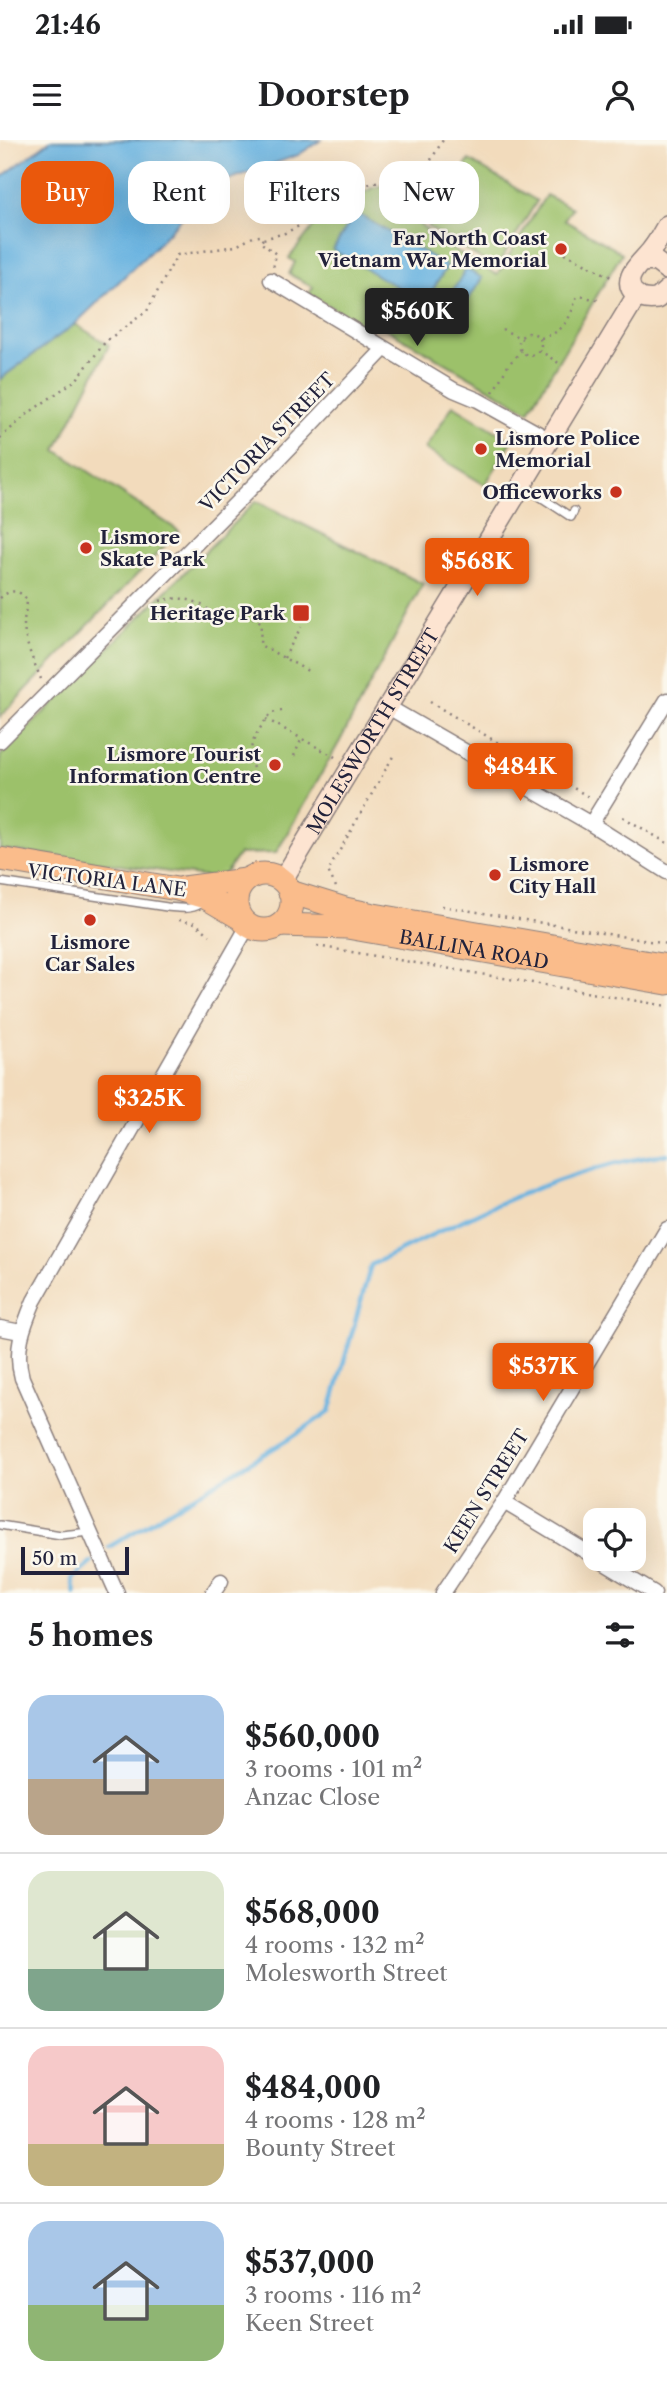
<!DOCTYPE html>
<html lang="en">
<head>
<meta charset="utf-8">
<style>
	:root { --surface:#fff; --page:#f6f6f6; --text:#202124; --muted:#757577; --line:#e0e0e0; --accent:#ea580c }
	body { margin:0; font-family:"Libre Caslon Text",serif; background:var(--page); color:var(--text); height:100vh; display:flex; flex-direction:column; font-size:26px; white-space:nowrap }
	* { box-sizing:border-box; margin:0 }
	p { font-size:23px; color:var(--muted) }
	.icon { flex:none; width:38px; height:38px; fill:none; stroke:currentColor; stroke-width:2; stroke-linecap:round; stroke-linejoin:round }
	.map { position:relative; height:1453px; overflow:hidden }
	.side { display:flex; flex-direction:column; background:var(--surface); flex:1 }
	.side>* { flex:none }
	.hud { position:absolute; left:21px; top:21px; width:626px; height:63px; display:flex; gap:14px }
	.fabs { position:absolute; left:583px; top:1368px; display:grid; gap:14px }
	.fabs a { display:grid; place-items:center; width:63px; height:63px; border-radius:14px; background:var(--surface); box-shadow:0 7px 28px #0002; font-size:35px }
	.scale { position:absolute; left:21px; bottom:18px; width:108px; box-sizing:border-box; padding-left:7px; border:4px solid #22223b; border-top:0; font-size:19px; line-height:24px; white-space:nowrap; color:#22223b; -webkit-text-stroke:5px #fbf7ec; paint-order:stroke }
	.price { position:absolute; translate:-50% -60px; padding:0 16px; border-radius:7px; background:var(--accent); color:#fff; font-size:23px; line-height:46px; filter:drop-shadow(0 2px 4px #0008) }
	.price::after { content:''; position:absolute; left:50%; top:42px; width:21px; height:16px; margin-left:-10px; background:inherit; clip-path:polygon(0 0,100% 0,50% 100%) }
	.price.current { background:#222; color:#fff }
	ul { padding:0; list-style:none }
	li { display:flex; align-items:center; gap:21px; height:175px; padding:0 28px }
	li+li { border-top:2px solid var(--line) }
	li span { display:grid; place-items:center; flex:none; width:196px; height:140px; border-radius:21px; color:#555 }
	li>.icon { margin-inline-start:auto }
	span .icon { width:84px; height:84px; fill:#fffc; stroke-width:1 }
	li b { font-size:30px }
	h2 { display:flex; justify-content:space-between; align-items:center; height:84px; padding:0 28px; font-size:30px }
	.pill { padding:0 24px; border-radius:21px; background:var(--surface); box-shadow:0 7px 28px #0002; font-size:24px; line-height:63px }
	.pill.current { background:var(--accent); color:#fff }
	.status { display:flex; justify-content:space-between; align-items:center; height:49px; padding:0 35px; background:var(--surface); direction:ltr }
	.status svg { height:19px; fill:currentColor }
	header { display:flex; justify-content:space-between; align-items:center; height:91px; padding:0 28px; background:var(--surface); font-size:32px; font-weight:700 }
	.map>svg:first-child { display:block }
</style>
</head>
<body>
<div class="status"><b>21:46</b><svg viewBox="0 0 49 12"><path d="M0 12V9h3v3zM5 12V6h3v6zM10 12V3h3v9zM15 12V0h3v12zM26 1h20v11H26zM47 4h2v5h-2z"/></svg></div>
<header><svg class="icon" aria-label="menu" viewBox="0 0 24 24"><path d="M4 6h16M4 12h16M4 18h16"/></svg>Doorstep<svg class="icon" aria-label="person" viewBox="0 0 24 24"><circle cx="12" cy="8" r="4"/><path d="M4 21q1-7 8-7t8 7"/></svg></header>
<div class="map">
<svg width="667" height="1453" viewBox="0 0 667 1453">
	<rect width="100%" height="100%" fill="#fbf7ec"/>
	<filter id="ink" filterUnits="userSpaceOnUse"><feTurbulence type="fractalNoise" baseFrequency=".0143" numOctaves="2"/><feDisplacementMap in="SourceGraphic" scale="14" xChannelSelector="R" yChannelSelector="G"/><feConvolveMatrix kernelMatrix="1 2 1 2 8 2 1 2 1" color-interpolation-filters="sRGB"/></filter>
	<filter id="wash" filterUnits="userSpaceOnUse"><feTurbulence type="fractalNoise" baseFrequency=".00686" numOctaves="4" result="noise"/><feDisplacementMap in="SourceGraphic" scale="28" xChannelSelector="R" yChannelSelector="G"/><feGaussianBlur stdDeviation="1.57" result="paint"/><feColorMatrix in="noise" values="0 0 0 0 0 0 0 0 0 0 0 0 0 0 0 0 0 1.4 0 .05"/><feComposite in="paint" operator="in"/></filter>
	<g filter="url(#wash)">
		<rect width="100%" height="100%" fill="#f2dbbc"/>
		<g fill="#9cc16b" stroke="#5f7253" stroke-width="2">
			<polygon points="469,20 537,61 496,128 428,87"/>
			<polygon points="400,42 413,49 415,45 435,59 420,85 428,91 427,94 497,135 546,55 572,68 564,80 622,113 529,271 369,179 364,186 309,154 313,147 289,134 295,122 289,118 317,82 350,60 372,48"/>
			<polygon points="75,184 109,205 56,310 179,391 0,577 0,239"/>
			<polygon points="453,265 512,301 485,345 425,309"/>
			<polygon points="256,361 423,444 340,601 276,713 239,714 221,739 0,709 0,616"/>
		</g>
		<g fill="#67b2e0" stroke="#446a8e" stroke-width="2">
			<polygon points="51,0 321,0 298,15 211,46 155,107 75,184 0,239 0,38"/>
			<polygon points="355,72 447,126 425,163 333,110"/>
			<polygon points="466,129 482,138 452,185 437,177"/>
		</g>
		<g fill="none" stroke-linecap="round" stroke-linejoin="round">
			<g stroke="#67b2e0" stroke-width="4.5">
				<path d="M109 1407 289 1299 330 1271 371 1125C465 1078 561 1028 667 1014"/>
				<polyline points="75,1453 72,1439 92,1422"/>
			</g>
		</g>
	</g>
	<g filter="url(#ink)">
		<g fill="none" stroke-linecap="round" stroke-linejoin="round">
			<defs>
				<g id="lane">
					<polyline points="524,346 571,377 574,371"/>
					<path d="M0 742 167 767C180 768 194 771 204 761"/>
					<polyline points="0,1385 61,1395 90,1392"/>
				</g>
				<g id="street">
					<polyline points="271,140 454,250 478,260 550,300"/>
					<polyline points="388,567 591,684 667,732"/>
					<polyline points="0,601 256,343 384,209"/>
					<polyline points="591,684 667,560"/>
					<polyline points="0,1188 21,1192"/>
					<polyline points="504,1362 595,1417"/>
					<polyline points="598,1419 654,1453"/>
					<path d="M117 1453 22 1238C14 1210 23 1187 34 1161L248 786"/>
					<polyline points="213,1453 221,1441"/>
					<polyline points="443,1453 504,1362 667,1089"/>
				</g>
				<g id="secondary">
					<path d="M667 85C662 93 658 102 652 109 643 122 618 138 636 155 642 160 649 160 657 159L667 150"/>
					<polyline points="641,122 655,121 667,130"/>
					<path id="s1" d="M282 741 637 155"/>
				</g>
				<g id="primary">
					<polyline points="0,719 177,749 205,757 239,777"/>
					<circle cx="264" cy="762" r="28"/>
					<polyline points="184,748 246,740"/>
					<polyline points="290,752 345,769 374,775 667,826"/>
					<path id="s2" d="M280 785 347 787 667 843"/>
				</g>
			</defs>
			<use href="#lane" stroke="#8a7e7c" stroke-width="10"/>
			<use href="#street" stroke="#8a7e7c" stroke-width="17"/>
			<use href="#secondary" stroke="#8a7e7c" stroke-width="22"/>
			<use href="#primary" stroke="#8a7e7c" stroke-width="25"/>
			<g stroke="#8a7e7c" stroke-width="2.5" stroke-dasharray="2 5" stroke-linecap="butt">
				<polyline points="263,99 260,102 276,114 273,128"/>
				<polyline points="565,113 611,137"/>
				<polyline points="502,189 522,199"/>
				<circle cx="530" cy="204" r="11"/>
				<path d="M541 198C563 193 571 178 576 158L580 156 598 160"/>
				<polyline points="539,210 560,224"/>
				<polyline points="493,252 509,224 521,211"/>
				<polyline points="0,298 30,272 77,239 106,201 147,171 177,115 236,106 253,97 260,96 263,99 285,93 313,79 368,44 425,30 443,0"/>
				<path d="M0 458C10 449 19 449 27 460 27 467 24 475 24 483 24 502 34 522 41 539"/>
				<path d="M160 461C181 455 200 460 214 475 231 473 248 471 261 483L260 505 308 531"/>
				<polyline points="284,518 301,487"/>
				<polyline points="430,562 592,659"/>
				<polyline points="266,579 335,617"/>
				<polyline points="294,616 302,598"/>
				<path d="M253 628C245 606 258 591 271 573L286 570"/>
				<polyline points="623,677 667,703"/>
				<polyline points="336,747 328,731 395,613"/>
				<polyline points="442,766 667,804"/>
				<polyline points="179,780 195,783 210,795"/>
				<polyline points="317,806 667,866"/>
			</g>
			<use href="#lane" stroke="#fff" stroke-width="7"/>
			<use href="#street" stroke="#fff" stroke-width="14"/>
			<use href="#secondary" stroke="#fde4d1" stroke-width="19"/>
			<use href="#primary" stroke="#fabc8b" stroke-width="23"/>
		</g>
	</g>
	<g fill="#c8321e" stroke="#fbf7ec" stroke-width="2.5">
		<circle cx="561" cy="109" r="7"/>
		<circle cx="481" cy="309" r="7"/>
		<circle cx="616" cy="352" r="7"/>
		<circle cx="86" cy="408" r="7"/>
		<rect x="292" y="464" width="18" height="18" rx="3.5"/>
		<circle cx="275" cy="625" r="7"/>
		<circle cx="495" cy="735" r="7"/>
		<circle cx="90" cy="780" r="7"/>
	</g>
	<g text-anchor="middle" stroke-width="5" stroke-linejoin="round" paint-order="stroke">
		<g font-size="19" font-weight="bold" fill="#22223b" stroke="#fbf7ec" text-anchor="end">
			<text x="547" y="105">Far North Coast<tspan x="547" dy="22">Vietnam War Memorial</tspan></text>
			<text x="495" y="305" text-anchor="start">Lismore Police<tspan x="495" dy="22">Memorial</tspan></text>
			<text x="602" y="359">Officeworks</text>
			<text x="100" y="404" text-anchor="start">Lismore<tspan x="100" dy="22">Skate Park</tspan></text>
			<text x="285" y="480">Heritage Park</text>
			<text x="261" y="621">Lismore Tourist<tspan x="261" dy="22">Information Centre</tspan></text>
			<text x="509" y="731" text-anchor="start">Lismore<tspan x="509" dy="22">City Hall</tspan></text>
			<text x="90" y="809" text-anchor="middle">Lismore<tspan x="90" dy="22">Car Sales</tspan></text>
		</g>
		<g font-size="19" fill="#22223b" stroke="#fbf7ec">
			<text transform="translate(267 302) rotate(-46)" y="7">VICTORIA STREET</text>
			<text dy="7" stroke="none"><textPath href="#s1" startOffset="175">MOLESWORTH STREET</textPath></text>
			<text transform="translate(107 740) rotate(7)" y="7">VICTORIA LANE</text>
			<text dy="7" stroke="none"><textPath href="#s2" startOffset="196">BALLINA ROAD</textPath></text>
			<text transform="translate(486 1351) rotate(-58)" y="7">KEEN STREET</text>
		</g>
	</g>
</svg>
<div class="fabs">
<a><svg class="icon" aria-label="locate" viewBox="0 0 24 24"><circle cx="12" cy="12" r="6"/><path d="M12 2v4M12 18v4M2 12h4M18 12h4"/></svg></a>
</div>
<div class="scale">50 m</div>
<b class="price current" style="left:417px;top:208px">$560K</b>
<b class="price" style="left:477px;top:458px">$568K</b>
<b class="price" style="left:520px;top:663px">$484K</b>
<b class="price" style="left:149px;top:995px">$325K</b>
<b class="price" style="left:543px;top:1263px">$537K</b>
<div class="hud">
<a class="pill current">Buy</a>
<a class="pill">Rent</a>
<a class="pill">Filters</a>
<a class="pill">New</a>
</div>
</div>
<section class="side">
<h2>5 homes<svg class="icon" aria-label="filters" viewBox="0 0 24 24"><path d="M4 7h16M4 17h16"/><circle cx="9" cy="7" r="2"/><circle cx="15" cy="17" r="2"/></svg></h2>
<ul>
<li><span style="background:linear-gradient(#a9c7e8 60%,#b9a48a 0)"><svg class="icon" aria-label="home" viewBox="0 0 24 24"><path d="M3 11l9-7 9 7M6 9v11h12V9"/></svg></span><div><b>$560,000</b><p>3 rooms · 101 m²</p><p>Anzac Close</p></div></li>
<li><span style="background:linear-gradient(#dfe7d0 70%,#7fa58c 0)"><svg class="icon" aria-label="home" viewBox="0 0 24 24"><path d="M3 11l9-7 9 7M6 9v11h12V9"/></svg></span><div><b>$568,000</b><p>4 rooms · 132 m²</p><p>Molesworth Street</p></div></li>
<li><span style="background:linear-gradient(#f6c9c9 70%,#c2b280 0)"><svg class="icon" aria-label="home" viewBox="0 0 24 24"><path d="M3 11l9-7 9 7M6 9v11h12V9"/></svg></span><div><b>$484,000</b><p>4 rooms · 128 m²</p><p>Bounty Street</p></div></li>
<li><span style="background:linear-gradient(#a9c7e8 60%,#8fb573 0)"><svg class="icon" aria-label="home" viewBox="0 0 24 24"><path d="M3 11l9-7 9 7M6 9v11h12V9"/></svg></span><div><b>$537,000</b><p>3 rooms · 116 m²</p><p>Keen Street</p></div></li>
</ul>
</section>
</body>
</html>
